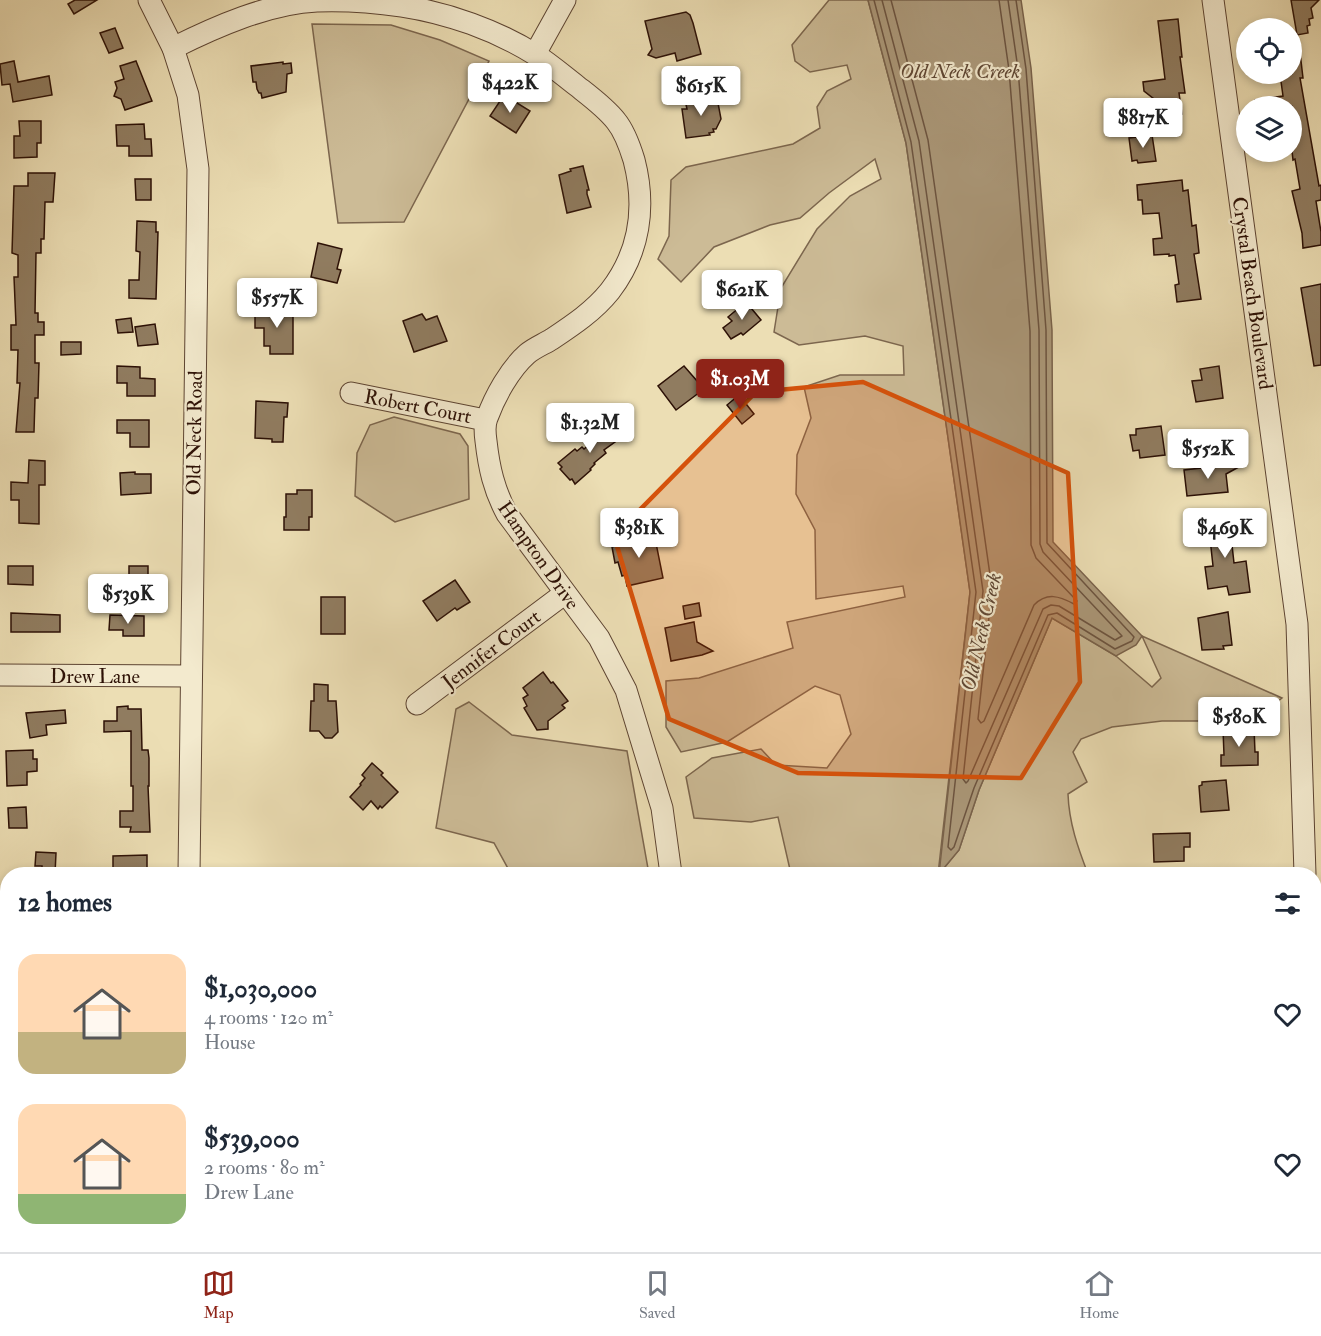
<!DOCTYPE html>
<html lang="en">
<head>
<meta charset="utf-8">
<style>
	:root { --surface:#fff; --page:#f6f6f7; --text:#1f2937; --muted:#747a83; --line:#e0e1e3; --accent:#8f2418 }
	body { margin:0; font-family:"IM FELL Double Pica",serif; background:var(--page); color:var(--text); height:100vh; display:flex; flex-direction:column; font-size:22px; white-space:nowrap }
	* { box-sizing:border-box; margin:0 }
	p { font-size:20px; color:var(--muted) }
	.icon { flex:none; width:33px; height:33px; fill:none; stroke:currentColor; stroke-width:2; stroke-linecap:round; stroke-linejoin:round }
	.map { position:relative; flex:1; overflow:hidden }
	.panel { position:absolute; left:0px; top:867px; width:1322px; height:386px; display:flex; flex-direction:column; background:var(--surface); border-radius:24px 24px 0 0; box-shadow:0 3px 9px #0003 }
	.panel>* { flex:none }
	.tools { position:absolute; left:1236px; top:18px; display:grid; gap:12px }
	.tools a { display:grid; place-items:center; width:66px; height:66px; border-radius:50%; background:var(--surface); box-shadow:0 3px 9px #0003; font-size:30px }
	.price { position:absolute; translate:-50% -51px; padding:0 14px; border-radius:6px; background:#fff; color:#222; font-size:20px; line-height:39px; filter:drop-shadow(0 2px 3px #0008) }
	.price::after { content:''; position:absolute; left:50%; top:36px; width:18px; height:14px; margin-left:-9px; background:inherit; clip-path:polygon(0 0,100% 0,50% 100%) }
	.price.selected { background:var(--accent); color:#fff }
	ul { padding:0; list-style:none }
	li { display:flex; align-items:center; gap:18px; height:150px; padding:0 18px }
	li span { display:grid; place-items:center; flex:none; width:168px; height:120px; border-radius:18px; color:#555 }
	li>.icon { margin-inline-start:auto }
	span .icon { width:72px; height:72px; fill:#fffc; stroke-width:1 }
	li b { font-size:26px }
	h2 { display:flex; justify-content:space-between; align-items:center; height:72px; padding:0 18px; font-size:26px }
	.menu { display:flex; justify-content:space-around; align-items:center; height:84px; border-top:2px solid var(--line); background:var(--surface); font-size:16px; color:var(--muted) }
	.menu a { display:grid; justify-items:center; gap:3px }
	.menu .selected { color:var(--accent) }
	.map>svg:first-child { display:block }
</style>
</head>
<body>
<div class="map">
<svg width="1321" height="1252" viewBox="0 0 1321 1252">
	<rect width="100%" height="100%" fill="#ecdeb4"/>
	<filter id="stains"><feTurbulence type="fractalNoise" baseFrequency=".00333" numOctaves="4"/><feColorMatrix values="0 0 0 0 .2 0 0 0 0 .09 0 0 0 0 .02 0 0 0 .5 -.17"/></filter>
	<radialGradient id="worn" r=".72"><stop offset=".6" stop-color="#630" stop-opacity="0"/><stop offset="1" stop-color="#630" stop-opacity=".3"/></radialGradient>
	<g fill="#ccbb96" stroke="#7c664e" stroke-width="1.5">
		<polygon points="829,0 868,0 906,143 970,592 938,874 791,874 778,817 751,822 694,818 686,777 712,758 761,749 776,765 827,768 851,734 840,695 815,686 727,742 681,752 666,727 666,681 699,678 793,648 787,622 905,597 903,586 816,599 815,530 796,494 797,455 811,418 804,387 840,375 904,375 903,346 865,336 799,345 774,332 781,288 817,229 850,196 881,179 875,159 829,193 800,218 770,225 714,247 681,282 658,259 669,236 671,180 686,167 793,144 820,128 817,107 827,91 851,79 847,65 810,72 795,61 792,45"/>
		<polygon points="312,24 391,25 440,40 489,61 404,222 338,223"/>
		<polygon points="394,417 460,434 468,446 469,499 395,522 355,496 357,453 370,425"/>
		<path d="M1052 618 1116 656 1152 687 1161 678 1142 636 1282 698 1261 715 1218 721H1162L1112 727 1081 739 1073 752 1087 782 1068 794C1069 823 1078 848 1088 874H939L959 850 979 790Z"/>
		<polygon points="469,702 512,735 627,751 649,874 511,874 494,843 436,828 456,709"/>
		<polygon points="205,1245 303,1245 310,1252 204,1252"/>
		<polygon points="717,1245 935,1245 936,1252 710,1252"/>
	</g>
	<polygon fill="#ab9879" stroke="#79624b" stroke-width="1.5" points="868,0 1021,0 1031,68 1052,330 1053,542 1142,636 1136,645 1116,656 1052,618 979,790 959,850 939,874 970,592 906,143"/>
	<g fill="none" stroke-linecap="round" stroke-linejoin="round">
		<g stroke="#6c5440" stroke-width="1.5">
			<polyline points="874,0 911,142 976,592 948,847 951,850 954,847 974,788 1048,615 1057,613 1115,649 1132,641 1134,637 1047,543 1046,330 1026,69 1016,0"/>
			<polyline points="882,0 919,141 983,591 963,779 966,783 968,781 1043,609 1051,605 1059,606 1115,640 1122,636 1043,552 1040,544 1039,330 1018,69 1008,0"/>
			<path d="M891 0 928 140 992 589 978 719 981 723 984 721 1034 605C1047 592 1059 596 1074 604L1077 601 1036 558 1031 545 1030 331 1009 70 999 0"/>
		</g>
		<polyline stroke="#79624b" stroke-width="4.5" points="838,1252 843,1245"/>
	</g>
	<g fill="#907c60" stroke="#2d1106" stroke-width="1.5">
		<polygon points="75,0 97,0 74,14 68,4"/>
		<polygon points="1291,0 1319,0 1311,8 1313,18 1309,19 1310,25 1307,26 1308,33 1297,35"/>
		<polygon points="686,12 690,15 693,23 701,54 677,61 675,53 656,58 648,55 652,49 645,21"/>
		<polygon points="1178,19 1182,57 1180,57 1185,93 1179,93 1182,114 1150,118 1148,108 1163,106 1144,91 1143,82 1165,79 1158,21"/>
		<polygon points="115,28 123,48 109,53 100,33"/>
		<polygon points="1299,44 1303,78 1300,78 1319,186 1321,185 1321,200 1316,201 1321,232 1321,245 1303,248 1302,233 1292,191 1300,189 1295,159 1293,160 1292,151 1292,106 1256,106 1255,100 1283,96 1280,74 1292,74 1292,45"/>
		<polygon points="14,61 18,82 49,76 52,95 13,102 10,84 2,85 0,64"/>
		<polygon points="136,61 152,101 125,110 121,99 114,96 117,88 115,82 124,79 120,66"/>
		<polygon points="283,62 283,64 291,63 292,73 287,74 286,92 262,98 261,93 259,93 257,89 256,82 253,82 251,66"/>
		<polygon points="504,95 530,111 516,133 490,116"/>
		<polygon points="705,97 718,103 721,119 716,129 713,129 714,132 709,133 710,135 686,138 682,109 687,109 685,100"/>
		<polygon points="19,121 41,121 41,143 37,143 37,157 14,158 14,136 20,136"/>
		<polygon points="144,124 145,139 151,139 152,156 129,156 129,146 117,146 116,125"/>
		<polygon points="1152,135 1156,161 1138,163 1137,160 1132,161 1129,138"/>
		<polygon points="583,166 589,190 587,190 587,194 591,207 567,213 559,175 571,171 570,169"/>
		<polygon points="28,173 55,173 53,202 45,202 44,239 41,239 41,253 36,253 35,313 38,313 38,322 44,322 44,335 35,335 35,363 39,363 38,398 35,398 34,432 16,432 20,383 17,383 18,350 11,350 11,325 16,325 14,277 18,277 18,255 12,253 14,186 28,186"/>
		<polygon points="135,179 151,179 151,200 136,200"/>
		<polygon points="1182,180 1183,191 1188,190 1192,226 1196,225 1199,253 1194,254 1201,299 1177,302 1175,285 1179,284 1175,255 1169,256 1169,254 1154,255 1153,239 1162,238 1159,213 1143,214 1142,200 1138,200 1137,185"/>
		<polygon points="137,221 156,222 156,232 158,232 156,299 129,298 129,280 139,280 140,252 136,251"/>
		<polygon points="318,243 342,249 337,269 341,270 337,283 311,277"/>
		<polygon points="1321,284 1321,365 1314,366 1301,288"/>
		<polygon points="274,301 286,301 286,315 293,315 293,354 270,354 270,346 264,346 264,328 255,328 255,314 274,314"/>
		<polygon points="746,302 761,320 743,335 741,333 731,339 723,328 732,321 728,317"/>
		<polygon points="422,314 426,320 437,316 447,341 414,352 403,321"/>
		<polygon points="131,318 133,332 118,333 116,320"/>
		<polygon points="155,324 158,344 138,346 135,327"/>
		<polygon points="61,342 81,342 81,354 61,355"/>
		<polygon points="117,366 140,367 140,378 155,379 155,396 127,396 127,383 117,383"/>
		<polygon points="684,366 704,389 676,410 658,386"/>
		<polygon points="1219,366 1223,398 1196,402 1192,381 1202,380 1200,369"/>
		<polygon points="739,395 754,414 742,424 727,405"/>
		<polygon points="256,401 288,403 287,417 284,417 283,442 272,442 272,439 255,438"/>
		<polygon points="117,420 149,420 149,447 130,447 130,433 117,433"/>
		<polygon points="616,422 626,434 604,450 606,453 594,463 595,464 590,469 591,470 575,484 572,479 570,480 560,469 562,467 558,463 575,449 577,451 582,447 584,449"/>
		<polygon points="1161,426 1165,455 1140,458 1139,450 1133,451 1130,435 1136,435 1136,429"/>
		<polygon points="29,460 45,461 45,485 39,485 39,524 19,523 19,500 11,500 11,482 28,483"/>
		<polygon points="1246,463 1226,474 1228,492 1187,496 1184,470"/>
		<polygon points="135,472 135,474 151,474 151,493 121,495 120,473"/>
		<polygon points="297,490 312,490 312,517 309,517 309,530 284,530 284,517 286,517 286,494 297,494"/>
		<polygon points="1233,513 1234,526 1230,527 1234,563 1246,561 1250,592 1229,595 1227,586 1208,589 1205,567 1213,566 1209,529 1211,528 1210,516"/>
		<polygon points="647,533 648,534 654,533 663,578 627,586 625,575 622,576 618,562 615,563 612,547 632,541 631,536"/>
		<polygon points="8,566 33,566 33,585 8,584"/>
		<rect x="129" y="566" width="19" height="28"/>
		<polygon points="455,580 470,602 457,610 455,608 437,621 423,601"/>
		<rect x="321" y="597" width="24" height="37"/>
		<polygon points="699,603 701,616 685,619 683,606"/>
		<polygon points="1228,612 1232,645 1223,646 1224,649 1202,650 1198,618"/>
		<polygon points="11,613 60,615 60,632 11,632"/>
		<polygon points="110,615 144,616 144,636 123,636 123,630 109,630"/>
		<polygon points="694,622 697,642 713,651 702,655 671,661 665,628"/>
		<polygon points="543,672 551,683 553,682 568,701 562,705 565,708 548,721 548,729 537,730 524,708 527,706 523,698 528,695 523,688"/>
		<polygon points="314,684 328,685 328,701 336,701 338,732 332,738 325,738 319,731 310,731 311,701 314,701"/>
		<polygon points="128,706 128,709 141,709 142,750 148,750 149,758 149,786 148,786 150,832 130,832 131,827 120,827 120,811 133,811 133,786 131,786 131,731 104,732 104,721 117,721 117,707"/>
		<polygon points="65,710 66,723 46,725 47,735 30,738 26,713"/>
		<polygon points="1254,728 1255,752 1258,752 1258,765 1221,766 1221,755 1224,755 1223,729"/>
		<polygon points="33,750 33,759 37,759 37,771 27,772 27,785 7,786 6,751"/>
		<polygon points="372,763 383,773 381,775 398,792 382,808 380,806 378,809 371,801 363,810 350,797 361,785 360,784 365,778 362,775"/>
		<polygon points="1226,780 1229,810 1201,812 1199,786 1202,785 1202,782"/>
		<polygon points="26,807 27,828 9,828 8,808"/>
		<polygon points="1190,833 1190,847 1184,847 1184,861 1154,862 1153,834"/>
		<polygon points="36,852 56,853 55,874 42,874 42,866 35,866"/>
		<polygon points="147,855 147,874 130,874 130,868 113,868 113,856"/>
	</g>
	<g fill="none" stroke-linecap="round" stroke-linejoin="round">
		<defs>
			<g id="minor">
				<polyline points="149,0 173,48 188,95 198,169 189,874"/>
				<polyline points="1213,0 1297,624 1305,874"/>
				<path d="M173 48C215 27 269 3 317 1 345 0 374 2 402 6 448 13 496 30 536 55 550 64 564 76 577 86 591 97 606 108 616 121 625 132 630 147 634 160 646 206 640 252 610 291 594 311 573 325 552 339 544 344 534 348 527 354 510 369 495 396 487 418 484 425 485 434 486 441 489 468 494 490 507 514L599 638 626 690 662 808 671 874"/>
				<polyline points="535,54 565,0"/>
				<polyline points="351,393 485,420"/>
				<polyline points="0,675 190,676"/>
				<polyline points="417,704 564,594"/>
				<polyline points="1314,1141 1317,1252"/>
				<polyline points="187,1245 187,1252"/>
				<polyline points="555,1252 560,1245"/>
			</g>
		</defs>
		<use href="#minor" stroke="#5d4432" stroke-width="23"/>
		<use href="#minor" stroke="#f3eace" stroke-width="21"/>
	</g>
	<path fill="#d5520b" fill-opacity="0.2" stroke="#d5520b" stroke-width="4.5" stroke-linejoin="round" d="M863 382 1068 473 1080 682 1021 778 798 773 669 719 614 536 756 392Z"/>
	<g text-anchor="middle" stroke-width="4.5" stroke-linejoin="round" paint-order="stroke">
		<g font-size="20" fill="#2d1106" stroke="#f3eace">
			<text transform="translate(1253 293) rotate(82)" y="7">Crystal Beach Boulevard</text>
			<text transform="translate(418 406) rotate(11)" y="7">Robert Court</text>
			<text transform="translate(194 433) rotate(-89)" y="7">Old Neck Road</text>
			<text transform="translate(539 555) rotate(55)" y="7">Hampton Drive</text>
			<text transform="translate(491 649) rotate(-37)" y="7">Jennifer Court</text>
			<text x="95" y="683">Drew Lane</text>
		</g>
		<g font-size="21" font-style="italic" fill="#5f4734" stroke="#f3eace">
			<text x="960" y="78">Old Neck Creek</text>
			<text transform="translate(981 632) rotate(-77)" y="7">Old Neck Creek</text>
		</g>
	</g>
	<rect width="100%" height="100%" filter="url(#stains)"/>
	<rect width="100%" height="100%" fill="url(#worn)"/>
</svg>
<div class="tools">
<a><svg class="icon" aria-label="locate" viewBox="0 0 24 24"><circle cx="12" cy="12" r="6"/><path d="M12 2v4M12 18v4M2 12h4M18 12h4"/></svg></a>
<a><svg class="icon" aria-label="layers" viewBox="0 0 24 24"><path d="M12 4l9 5-9 5-9-5zM3 14l9 5 9-5"/></svg></a>
</div>
<b class="price" style="left:510px;top:114px">$422K</b>
<b class="price" style="left:701px;top:117px">$615K</b>
<b class="price" style="left:1143px;top:149px">$817K</b>
<b class="price" style="left:742px;top:321px">$621K</b>
<b class="price" style="left:277px;top:329px">$557K</b>
<b class="price selected" style="left:740px;top:410px">$1.03M</b>
<b class="price" style="left:590px;top:454px">$1.32M</b>
<b class="price" style="left:1208px;top:480px">$552K</b>
<b class="price" style="left:639px;top:559px">$381K</b>
<b class="price" style="left:1225px;top:559px">$469K</b>
<b class="price" style="left:128px;top:625px">$539K</b>
<b class="price" style="left:1239px;top:748px">$580K</b>
<section class="panel">
<h2>12 homes<svg class="icon" aria-label="filters" viewBox="0 0 24 24"><path d="M4 7h16M4 17h16"/><circle cx="9" cy="7" r="2"/><circle cx="15" cy="17" r="2"/></svg></h2>
<ul>
<li><span style="background:linear-gradient(#ffd9b3 65%,#c2b280 0)"><svg class="icon" aria-label="home" viewBox="0 0 24 24"><path d="M3 11l9-7 9 7M6 9v11h12V9"/></svg></span><div><b>$1,030,000</b><p>4 rooms · 120 m²</p><p>House</p></div><svg class="icon" aria-label="heart" viewBox="0 0 24 24"><path d="M12 20l-8-8c-3-5 5-10 8-4 3-6 11-1 8 4z"/></svg></li>
<li><span style="background:linear-gradient(#ffd9b3 75%,#8fb573 0)"><svg class="icon" aria-label="home" viewBox="0 0 24 24"><path d="M3 11l9-7 9 7M6 9v11h12V9"/></svg></span><div><b>$539,000</b><p>2 rooms · 80 m²</p><p>Drew Lane</p></div><svg class="icon" aria-label="heart" viewBox="0 0 24 24"><path d="M12 20l-8-8c-3-5 5-10 8-4 3-6 11-1 8 4z"/></svg></li>
</ul>
</section>
</div>
<nav class="menu">
<a class="selected"><svg class="icon" aria-label="map" viewBox="0 0 24 24"><path d="M3 6l6-2 6 2 6-2v14l-6 2-6-2-6 2zM9 4v14M15 6v14"/></svg>Map</a>
<a><svg class="icon" aria-label="saved" viewBox="0 0 24 24"><path d="M7 4h10v16l-5-4-5 4z"/></svg>Saved</a>
<a><svg class="icon" aria-label="home" viewBox="0 0 24 24"><path d="M3 11l9-7 9 7M6 9v11h12V9"/></svg>Home</a>
</nav>
</body>
</html>
